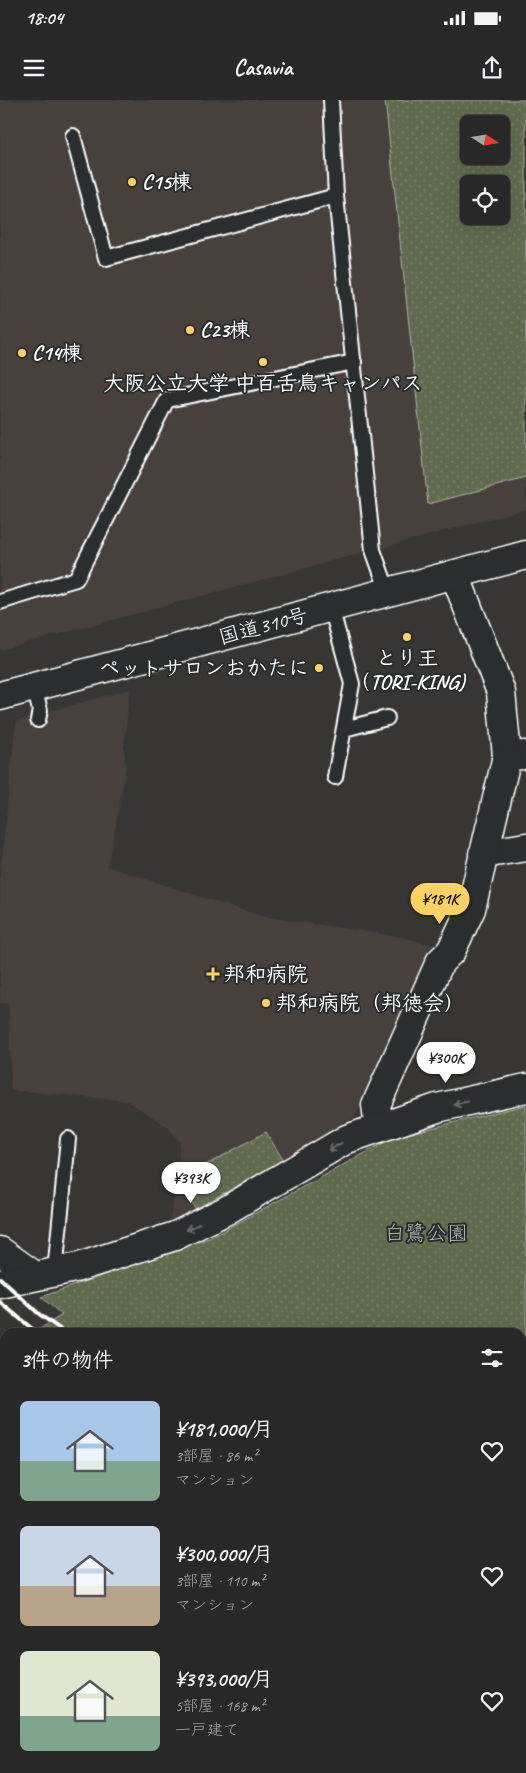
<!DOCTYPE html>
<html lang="ja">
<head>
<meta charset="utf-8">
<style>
	:root { --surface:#292828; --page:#353434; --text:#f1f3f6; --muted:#a5a6a8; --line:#454445; --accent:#ffd166 }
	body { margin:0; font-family:Caveat,"Klee One",sans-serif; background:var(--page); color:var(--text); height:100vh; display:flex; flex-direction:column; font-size:19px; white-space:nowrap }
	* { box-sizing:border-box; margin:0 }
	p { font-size:16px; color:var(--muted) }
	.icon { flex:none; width:28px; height:28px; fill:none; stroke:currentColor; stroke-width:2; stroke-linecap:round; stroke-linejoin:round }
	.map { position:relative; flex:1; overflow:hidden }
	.panel { position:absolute; left:0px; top:1228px; width:526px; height:446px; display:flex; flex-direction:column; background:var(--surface); border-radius:15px 15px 0 0; box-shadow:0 5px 20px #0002,0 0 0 1px var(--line) }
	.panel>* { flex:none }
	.needle { width:32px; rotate:102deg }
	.fabs { position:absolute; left:460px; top:15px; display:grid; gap:10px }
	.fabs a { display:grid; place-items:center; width:50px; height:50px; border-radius:8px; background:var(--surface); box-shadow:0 5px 20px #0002,0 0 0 1px var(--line); font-size:25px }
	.price { position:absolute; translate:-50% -42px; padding:0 11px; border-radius:18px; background:#fff; color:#222; font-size:16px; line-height:32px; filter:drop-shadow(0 1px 2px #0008) }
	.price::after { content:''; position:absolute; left:50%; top:30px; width:15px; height:11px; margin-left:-8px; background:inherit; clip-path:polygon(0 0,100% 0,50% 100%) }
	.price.current { background:var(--accent); color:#111 }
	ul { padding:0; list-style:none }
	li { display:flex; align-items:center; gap:15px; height:125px; padding:0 20px }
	li span { display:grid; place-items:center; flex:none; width:140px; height:100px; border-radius:8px; color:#555 }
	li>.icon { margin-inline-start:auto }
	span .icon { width:60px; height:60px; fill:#fffc; stroke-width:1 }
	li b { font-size:21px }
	h2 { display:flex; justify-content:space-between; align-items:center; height:60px; padding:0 20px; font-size:21px }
	.status { display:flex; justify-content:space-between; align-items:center; height:35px; padding:0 25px; background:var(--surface); direction:ltr }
	.status svg { height:14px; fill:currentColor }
	header { display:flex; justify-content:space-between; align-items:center; height:65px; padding:0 20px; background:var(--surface); font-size:22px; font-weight:700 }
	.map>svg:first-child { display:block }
</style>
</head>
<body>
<div class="status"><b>18:04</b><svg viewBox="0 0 49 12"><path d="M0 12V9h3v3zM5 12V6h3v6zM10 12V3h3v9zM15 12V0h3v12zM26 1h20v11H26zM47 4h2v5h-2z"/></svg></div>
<header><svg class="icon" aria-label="menu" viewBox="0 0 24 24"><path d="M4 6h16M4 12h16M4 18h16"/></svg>Casavia<svg class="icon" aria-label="share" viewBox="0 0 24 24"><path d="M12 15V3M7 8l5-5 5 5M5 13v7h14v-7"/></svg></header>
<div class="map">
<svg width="526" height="1673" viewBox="0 0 526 1673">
	<defs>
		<pattern id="park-dots" width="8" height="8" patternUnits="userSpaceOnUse" patternTransform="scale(1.25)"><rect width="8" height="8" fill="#606a50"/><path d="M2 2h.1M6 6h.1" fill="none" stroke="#78806a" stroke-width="1.8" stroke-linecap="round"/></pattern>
	</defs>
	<rect width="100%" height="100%" fill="#373635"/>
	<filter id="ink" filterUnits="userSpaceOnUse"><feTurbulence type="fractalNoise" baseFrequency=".02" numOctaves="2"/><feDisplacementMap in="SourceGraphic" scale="10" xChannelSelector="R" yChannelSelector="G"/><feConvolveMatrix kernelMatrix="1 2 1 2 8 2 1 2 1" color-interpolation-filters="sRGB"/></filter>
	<g filter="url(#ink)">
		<g fill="#47413e" fill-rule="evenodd">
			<path d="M0 0H526V409L0 550ZM469 24H501V56H469ZM469 84H501V116H469Z"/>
			<polygon points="130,589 124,647 126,666 112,746 106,766 260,816 403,837 436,846 414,902 410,901 355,1017 196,1109 170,1120 177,1081 180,1042 167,1026 127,1001 11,990 9,904 0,903 0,777 16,621"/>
		</g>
		<g fill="url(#park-dots)" stroke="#b0b4a8" fill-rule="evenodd">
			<path d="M385 0H526V378L428 404ZM469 24H501V56H469ZM469 84H501V116H469Z"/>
			<polygon points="526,1005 526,1673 292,1673 289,1669 521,1669 521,1232 35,1232 62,1215 41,1197 212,1137 394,1037"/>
			<polygon points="266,1032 283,1060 196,1109 177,1081"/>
		</g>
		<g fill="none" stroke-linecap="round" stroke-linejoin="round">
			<polyline stroke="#92a4a7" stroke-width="9" points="521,1577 526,1579"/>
			<defs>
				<g id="service">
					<polyline points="331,0 336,96 373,450 388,492"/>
					<polyline points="73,36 106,158 336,96"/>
					<polyline points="0,502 76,479 167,300 354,262"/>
					<polyline points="331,507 352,584 335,677"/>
					<polyline points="34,588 40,610 38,620"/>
					<polyline points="344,629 387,618"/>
					<polyline points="55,1172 68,1039"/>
				</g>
				<g id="minor">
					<polyline points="455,475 501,592 507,656 525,655"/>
					<polyline points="483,754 526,747"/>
					<polyline points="379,1027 376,1005 440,862 451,851 471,809 507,656"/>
					<polyline points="0,1151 35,1176"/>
					<polyline points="0,1184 79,1167 175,1136 227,1110 347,1039 437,1008 526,988"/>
					<polyline points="0,1463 5,1462"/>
					<polyline points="0,1623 5,1642"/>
					<polyline points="12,1669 13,1673"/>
				</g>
				<g id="tertiary">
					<polyline points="0,1360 5,1367"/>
					<polyline points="192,1669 194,1673"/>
				</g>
				<polyline id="trunk" points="0,596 526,455"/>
			</defs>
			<use href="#service" stroke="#fff" stroke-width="18"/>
			<use href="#minor" stroke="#fff" stroke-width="31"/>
			<use href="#tertiary" stroke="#fff" stroke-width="31"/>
			<use href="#trunk" stroke="#fff" stroke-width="31"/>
			<use href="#service" stroke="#2a2d2e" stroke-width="14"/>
			<use href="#minor" stroke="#2a2d2e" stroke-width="28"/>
			<use href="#tertiary" stroke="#2a2d2e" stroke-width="28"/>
			<use href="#trunk" stroke="#2a2d2e" stroke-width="28"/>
			<g stroke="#fff" stroke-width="4">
				<polyline points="0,1178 39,1214 64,1232"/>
				<polyline points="0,1202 36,1232"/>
			</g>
		</g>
		<defs><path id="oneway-shaft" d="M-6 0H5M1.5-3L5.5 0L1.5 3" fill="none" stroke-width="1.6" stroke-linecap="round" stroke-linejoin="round" transform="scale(1.25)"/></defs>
		<g stroke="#6a6c6d">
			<use href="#oneway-shaft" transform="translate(461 1003) rotate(167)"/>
			<use href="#oneway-shaft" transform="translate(335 1047) rotate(149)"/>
			<use href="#oneway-shaft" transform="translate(193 1127) rotate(154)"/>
		</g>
	</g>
	<g fill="#ffd166" stroke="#2a2d2e" stroke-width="2">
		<circle cx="132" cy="82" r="5"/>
		<circle cx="190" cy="230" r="5"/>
		<circle cx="22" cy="253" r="5"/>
		<circle cx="263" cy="262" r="5"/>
		<circle cx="407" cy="537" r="5"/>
		<circle cx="319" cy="568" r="5"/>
		<path d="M210.5 866.5h5v5h5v5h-5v5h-5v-5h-5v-5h5z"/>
		<circle cx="266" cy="903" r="5"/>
	</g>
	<g text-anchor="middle" stroke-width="4" stroke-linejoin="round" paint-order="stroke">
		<g font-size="21" font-weight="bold" fill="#fff" stroke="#2a2d2e" text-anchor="start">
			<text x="142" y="89">C15棟</text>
			<text x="200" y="237">C23棟</text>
			<text x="32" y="260">C14棟</text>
			<text x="263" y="290" text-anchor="middle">大阪公立大学 中百舌鳥キャンパス</text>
			<text x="407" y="565" text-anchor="middle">とり王<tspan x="407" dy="24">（TORI-KING)</tspan></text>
			<text x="309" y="575" text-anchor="end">ペットサロンおかたに</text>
			<text x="224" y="881">邦和病院</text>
			<text x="276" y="910">邦和病院（邦徳会）</text>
		</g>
		<g font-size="21" fill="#fff" stroke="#2a2d2e">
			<text transform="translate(263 526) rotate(-15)" y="7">国道310号</text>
		</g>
		<g font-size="21" fill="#b0b4a8" stroke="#2a2d2e">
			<text x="426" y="1140">白鷺公園</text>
		</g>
	</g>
</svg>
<div class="fabs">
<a><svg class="needle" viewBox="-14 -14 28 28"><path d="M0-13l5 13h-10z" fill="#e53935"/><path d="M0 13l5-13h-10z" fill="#a5a6a8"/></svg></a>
<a><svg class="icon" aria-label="locate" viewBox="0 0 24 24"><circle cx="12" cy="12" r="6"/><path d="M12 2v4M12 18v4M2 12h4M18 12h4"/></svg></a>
</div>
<b class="price current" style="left:440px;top:825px">¥181K</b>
<b class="price" style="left:446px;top:984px">¥300K</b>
<b class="price" style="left:191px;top:1104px">¥393K</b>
<section class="panel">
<h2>3件の物件<svg class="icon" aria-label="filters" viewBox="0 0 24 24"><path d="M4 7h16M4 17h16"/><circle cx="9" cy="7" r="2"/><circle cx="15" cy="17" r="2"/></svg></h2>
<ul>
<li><span style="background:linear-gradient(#a9c7e8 60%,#7fa58c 0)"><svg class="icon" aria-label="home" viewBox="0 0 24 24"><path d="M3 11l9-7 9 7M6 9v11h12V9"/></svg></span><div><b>¥181,000/月</b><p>3部屋 · 86 m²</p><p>マンション</p></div><svg class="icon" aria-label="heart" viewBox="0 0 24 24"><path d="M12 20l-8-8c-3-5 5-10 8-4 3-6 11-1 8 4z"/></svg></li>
<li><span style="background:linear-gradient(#c9d6e8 60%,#b9a48a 0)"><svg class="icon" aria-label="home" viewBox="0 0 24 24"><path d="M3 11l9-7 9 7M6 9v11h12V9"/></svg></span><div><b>¥300,000/月</b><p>3部屋 · 110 m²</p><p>マンション</p></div><svg class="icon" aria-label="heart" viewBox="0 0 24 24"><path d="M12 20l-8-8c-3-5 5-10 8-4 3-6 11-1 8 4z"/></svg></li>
<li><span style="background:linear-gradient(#dfe7d0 65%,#7fa58c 0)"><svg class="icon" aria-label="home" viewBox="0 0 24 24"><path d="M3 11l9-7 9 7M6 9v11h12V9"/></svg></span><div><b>¥393,000/月</b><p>5部屋 · 168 m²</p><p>一戸建て</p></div><svg class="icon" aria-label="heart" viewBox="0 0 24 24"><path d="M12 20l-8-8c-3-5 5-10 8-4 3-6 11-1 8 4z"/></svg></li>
</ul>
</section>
</div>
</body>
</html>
